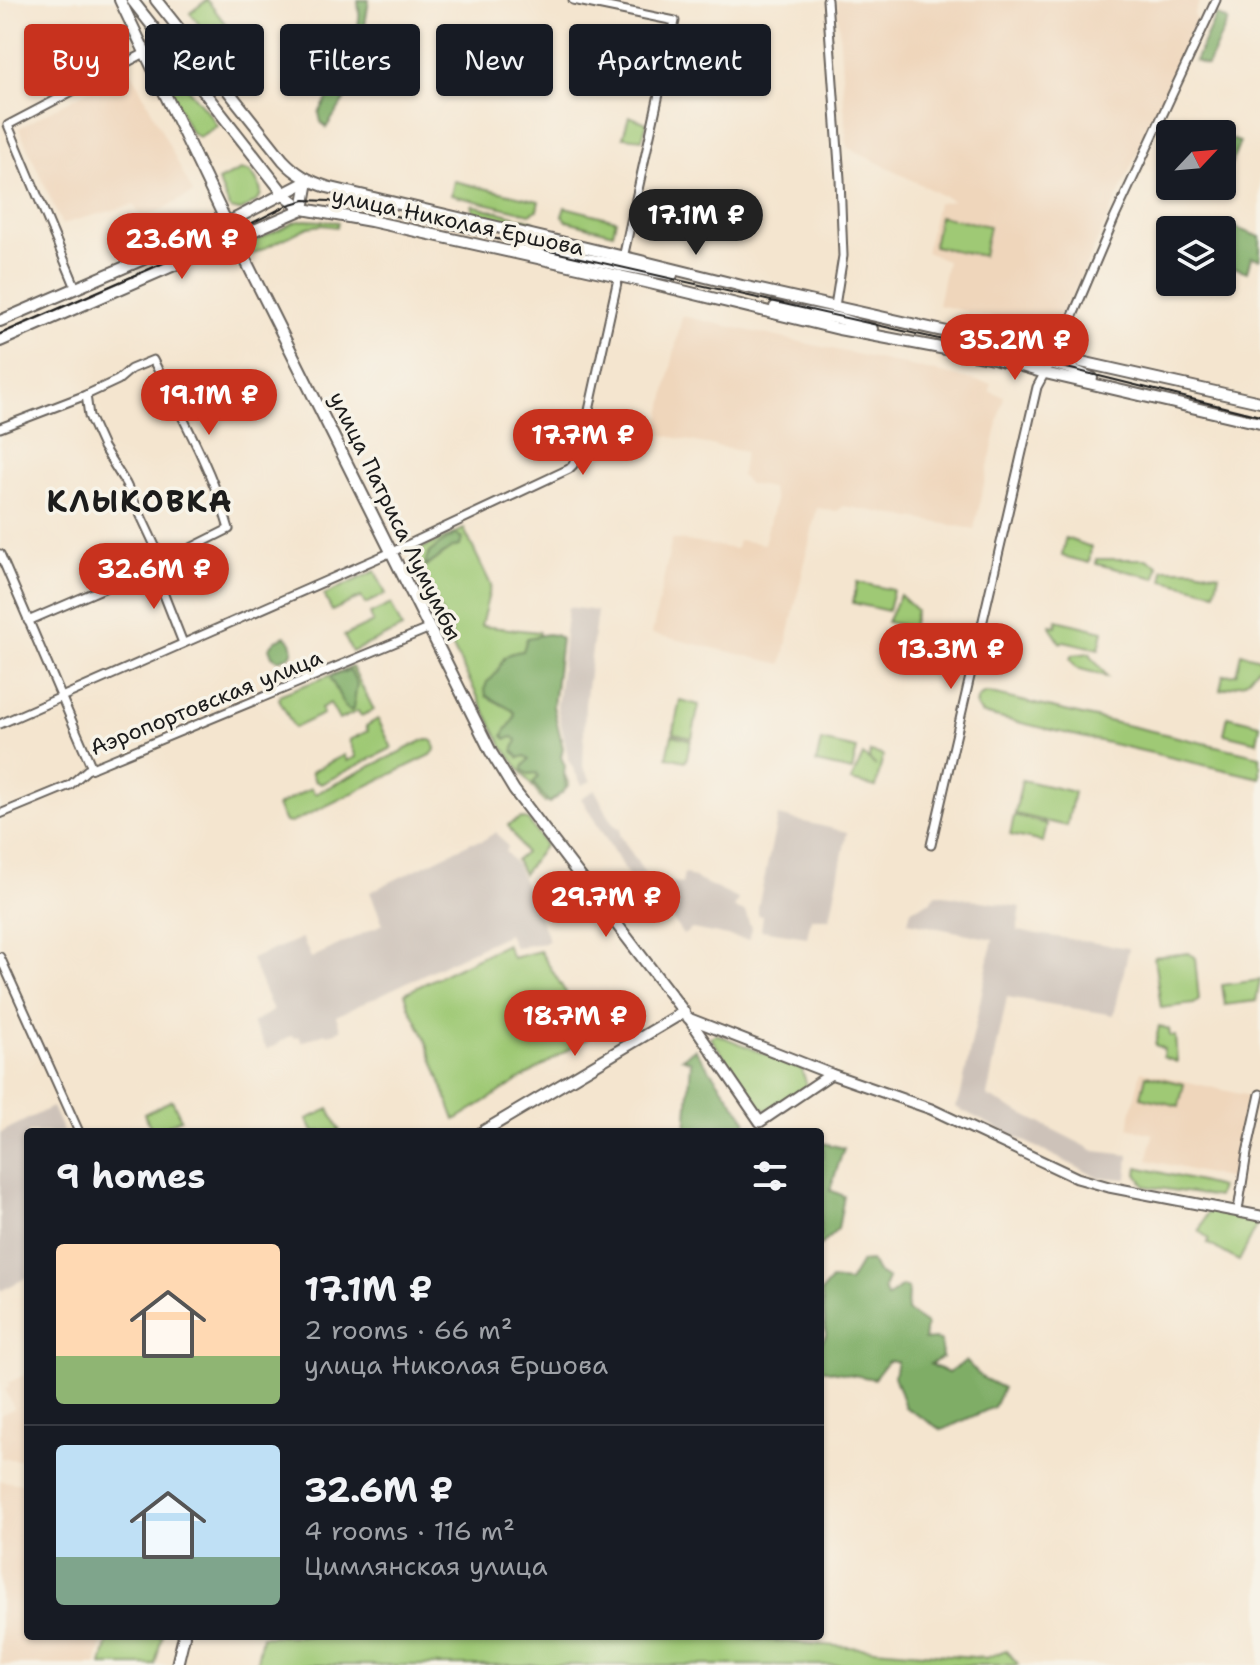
<!DOCTYPE html>
<html lang="en">
<head>
<meta charset="utf-8">
<style>
	:root { --surface:#171b24; --page:#20242c; --text:#f1f3f6; --muted:#9ea1a6; --line:#363941; --accent:#c8321e }
	body { margin:0; font-family:"Shantell Sans",sans-serif; background:var(--page); color:var(--text); height:100vh; display:flex; flex-direction:column; font-size:30px; white-space:nowrap }
	* { box-sizing:border-box; margin:0 }
	p { font-size:26px; color:var(--muted) }
	.icon { flex:none; width:44px; height:44px; fill:none; stroke:currentColor; stroke-width:2; stroke-linecap:round; stroke-linejoin:round }
	.map { position:relative; flex:1; overflow:hidden }
	.details { position:absolute; left:24px; top:1128px; width:800px; height:512px; display:flex; flex-direction:column; background:var(--surface); border-radius:8px; box-shadow:0 2px 6px #0004 }
	.details>* { flex:none }
	.top-card { position:absolute; left:24px; top:24px; width:800px; height:72px; display:flex; gap:16px }
	.needle { width:52px; rotate:64deg }
	.fabs { position:absolute; left:1156px; top:120px; display:grid; gap:16px }
	.fabs a { display:grid; place-items:center; width:80px; height:80px; border-radius:8px; background:var(--surface); box-shadow:0 2px 6px #0004; font-size:40px }
	.price { position:absolute; translate:-50% -68px; padding:0 18px; border-radius:28px; background:var(--accent); color:#fff; font-size:26px; line-height:52px; filter:drop-shadow(0 2px 4px #0008) }
	.price::after { content:''; position:absolute; left:50%; top:48px; width:24px; height:18px; margin-left:-12px; background:inherit; clip-path:polygon(0 0,100% 0,50% 100%) }
	.price.selected { background:#222; color:#fff }
	ul { padding:0; list-style:none }
	li { display:flex; align-items:center; gap:24px; height:200px; padding:0 32px }
	li+li { border-top:2px solid var(--line) }
	li span { display:grid; place-items:center; flex:none; width:224px; height:160px; border-radius:8px; color:#555 }
	li>.icon { margin-inline-start:auto }
	span .icon { width:96px; height:96px; fill:#fffc; stroke-width:1 }
	li b { font-size:34px }
	h2 { display:flex; justify-content:space-between; align-items:center; height:96px; padding:0 32px; font-size:34px }
	.pill { padding:0 28px; border-radius:8px; background:var(--surface); box-shadow:0 2px 6px #0004; font-size:28px; line-height:72px }
	.pill.selected { background:var(--accent); color:#fff }
	.map>svg:first-child { display:block }
</style>
</head>
<body>
<div class="map">
<svg width="1260" height="1665" viewBox="0 0 1260 1665">
	<rect width="100%" height="100%" fill="#f7f3e8"/>
	<filter id="ink" filterUnits="userSpaceOnUse"><feTurbulence type="fractalNoise" baseFrequency=".0125" numOctaves="2"/><feDisplacementMap in="SourceGraphic" scale="16" xChannelSelector="R" yChannelSelector="G"/><feConvolveMatrix kernelMatrix="1 2 1 2 8 2 1 2 1" color-interpolation-filters="sRGB"/></filter>
	<filter id="wash" filterUnits="userSpaceOnUse"><feTurbulence type="fractalNoise" baseFrequency=".006" numOctaves="4" result="noise"/><feDisplacementMap in="SourceGraphic" scale="32" xChannelSelector="R" yChannelSelector="G"/><feGaussianBlur stdDeviation="1.8" result="paint"/><feColorMatrix in="noise" values="0 0 0 0 0 0 0 0 0 0 0 0 0 0 0 0 0 1.4 0 .05"/><feComposite in="paint" operator="in"/></filter>
	<g filter="url(#wash)">
		<rect width="100%" height="100%" fill="#f4e5cf"/>
		<g fill="#efd6bb">
			<polygon points="837,0 1201,0 1194,14 1197,22 1056,332 938,305 947,261 926,252 937,203 953,201 847,147"/>
			<polygon points="130,68 193,193 142,220 134,205 72,221 62,225 19,128"/>
			<polygon points="682,316 991,384 990,392 1004,396 974,529 844,506 837,511 817,508 782,664 652,634 672,539 736,549 738,540 764,544 775,500 771,488 749,484 741,476 745,452 657,434"/>
			<polygon points="1141,1071 1249,1096 1230,1179 1148,1160 1153,1134 1128,1128"/>
			<polygon points="28,1373 28,1461 0,1458 0,1415 14,1408 5,1389 10,1387 8,1383"/>
			<polygon points="0,1481 28,1484 28,1636 104,1636 96,1665 0,1665"/>
		</g>
		<g fill="#cdc2b9">
			<polygon points="568,607 597,611 585,704 583,767 591,781 582,785 569,761 557,707"/>
			<polygon points="595,790 613,824 620,829 620,835 656,891 660,889 661,880 682,884 684,873 738,899 734,908 745,912 751,928 749,940 692,929 683,935 664,907 634,885 581,798"/>
			<polygon points="778,816 847,832 830,918 811,918 807,937 761,930 763,916 758,915 758,907"/>
			<polygon points="496,832 508,847 505,851 516,864 549,940 545,943 514,947 508,934 336,1016 341,1030 327,1035 325,1033 302,1042 299,1036 295,1038 293,1035 267,1049 252,1023 273,1011 251,959 302,938 311,958 383,924 370,892 472,842 482,841"/>
			<polygon points="937,894 1021,907 1017,931 1129,948 1114,1015 1007,997 987,1096 1095,1151 1129,1155 1127,1179 1097,1177 955,1107 961,1094 993,939 908,922 911,910 931,901 932,898"/>
			<polygon points="52,1107 63,1132 28,1132 28,1277 0,1291 0,1133"/>
		</g>
		<g fill="#9fc975" stroke="#5e7248" stroke-width="2">
			<polygon points="207,0 242,45 226,58 190,13"/>
			<polygon points="157,52 211,116 217,126 199,137 190,131 153,55"/>
			<polygon points="629,116 647,123 642,139 623,137"/>
			<path d="M241 170 251 172C267 195 264 199 239 211L230 209 218 181Z"/>
			<polygon points="454,181 539,201 537,210 530,214 451,195"/>
			<path d="M472 205 534 221V224C522 223 481 219 474 212 472 210 472 207 472 205Z"/>
			<polygon points="565,207 616,220 613,233 567,221 562,216"/>
			<polygon points="939,216 989,226 983,256 933,246"/>
			<polygon points="305,220 338,222 337,227 322,225 308,227 251,255 251,247 255,241 295,222"/>
			<polygon points="464,529 491,585 481,626 539,632 546,730 569,785 545,803 503,747 448,638 452,633 412,553"/>
			<polygon points="1065,538 1091,547 1089,563 1062,556"/>
			<polygon points="1096,559 1146,559 1158,565 1156,578 1096,564"/>
			<polygon points="1163,569 1195,569 1219,574 1215,592 1163,580"/>
			<polygon points="375,571 386,594 365,604 361,597 332,611 324,595"/>
			<polygon points="857,582 893,590 888,611 853,603"/>
			<polygon points="900,595 916,610 912,627 887,622"/>
			<polygon points="391,604 402,628 352,652 344,636 373,622 370,614"/>
			<polygon points="1057,620 1103,631 1099,649 1064,641 1060,643 1050,626 1050,625 1056,626"/>
			<path d="M1090 653C1092 659 1102 669 1107 676L1076 668 1070 659 1072 655Z"/>
			<polygon points="1241,653 1260,658 1260,665 1245,682 1220,690 1223,675 1236,674"/>
			<polygon points="352,667 374,710 361,716 358,711 339,720 330,703 321,708 323,714 294,728 279,699 281,694"/>
			<path d="M987 693 1260 756V778L982 714 977 708C975 700 979 695 987 693Z"/>
			<polygon points="680,700 699,705 692,738 673,733"/>
			<polygon points="1228,716 1260,724 1257,742 1224,734"/>
			<polygon points="378,719 392,748 321,784 315,781 311,772 344,755 347,761 356,757 349,740 368,731 366,726"/>
			<polygon points="672,735 691,740 686,761 667,757"/>
			<polygon points="424,740 431,740 434,742 435,750 431,755 291,823 285,822 277,806 311,788 315,794"/>
			<polygon points="821,741 857,749 852,771 816,763"/>
			<polygon points="870,752 883,755 876,787 851,781 863,755 876,766 869,759"/>
			<polygon points="1022,780 1074,792 1067,826 1015,814"/>
			<polygon points="1014,816 1047,824 1043,842 1010,835"/>
			<polygon points="521,818 528,820 545,845 523,874 516,860 525,853 508,825"/>
			<polygon points="506,944 512,958 540,951 592,1035 455,1120 424,1036 409,1006 405,993"/>
			<polygon points="1189,953 1195,958 1199,1000 1194,1004 1161,1008 1154,957"/>
			<polygon points="1260,980 1256,1001 1225,1005 1222,985"/>
			<polygon points="1159,1026 1169,1029 1170,1036 1175,1036 1177,1062 1163,1057 1164,1049 1155,1045"/>
			<polygon points="716,1034 802,1069 807,1086 767,1110 761,1107 710,1037"/>
			<polygon points="1146,1075 1184,1084 1179,1106 1141,1097"/>
			<polygon points="172,1100 181,1119 153,1132 144,1114"/>
			<polygon points="329,1109 340,1131 313,1132 307,1119"/>
			<polygon points="1138,1167 1220,1187 1217,1197 1145,1186 1137,1174"/>
			<polygon points="1209,1209 1260,1220 1239,1261 1207,1243 1209,1239 1199,1231"/>
			<polygon points="109,1636 162,1636 155,1665 102,1665"/>
			<polygon points="262,1636 711,1636 986,1658 1006,1650 1019,1665 256,1665"/>
		</g>
		<g fill="#7fad66" stroke="#4e6441" stroke-width="2">
			<path d="M358 0H369L356 82 326 128 321 122 319 113C335 85 356 52 359 19 360 13 358 6 358 0Z"/>
			<polygon points="1216,15 1228,21 1207,66 1195,61"/>
			<polygon points="1225,137 1240,142 1227,175 1222,173 1222,142"/>
			<polygon points="1225,224 1260,237 1260,259 1251,257 1247,272 1228,265 1227,249 1222,247 1222,230 1219,230"/>
			<path d="M456 534 462 538 460 546C446 547 438 562 425 566 426 549 443 543 456 534Z"/>
			<path d="M547 634 555 635 561 639 553 706 563 748 561 757 565 766 564 774 566 788 563 792 549 803 533 783 538 777 537 773 528 774 523 770V767L529 759 525 756 519 758 513 751 517 740 513 737 506 739 503 736C505 727 513 726 515 714L512 710 486 696 485 688 487 682C507 669 493 654 523 651L527 638Z"/>
			<path d="M285 636C292 640 295 649 290 656L278 660 272 656 269 648 276 640Z"/>
			<polygon points="350,670 357,684 353,709 351,711 345,707 331,679 331,676"/>
			<polygon points="695,1049 746,1120 746,1132 686,1132 691,1062 682,1058"/>
			<polygon points="823,1143 844,1148 830,1190 844,1196 838,1229 820,1246 820,1159 823,1157"/>
			<polygon points="871,1261 877,1272 888,1279 884,1288 887,1298 902,1286 908,1289 907,1311 926,1324 924,1340 935,1339 941,1342 942,1358 930,1364 948,1373 966,1361 981,1377 1003,1388 994,1407 942,1430 905,1407 894,1376 897,1361 888,1361 874,1379 820,1369 820,1345 826,1335 821,1292 831,1280 849,1282 861,1262"/>
		</g>
	</g>
	<g filter="url(#ink)">
		<g fill="none" stroke-linecap="round" stroke-linejoin="round">
			<defs>
				<g id="minor">
					<polyline points="573,0 675,21 623,258"/>
					<polyline points="827,0 840,179 843,256 835,306"/>
					<polyline points="76,288 8,125 145,53"/>
					<polyline points="86,395 89,416 103,447 126,484 156,548 153,567 183,643"/>
					<path d="M0 428 86 395 118 380 131 369 153 360C181 415 212 469 229 529L153 567 28 621"/>
					<polyline points="0,554 92,768"/>
					<polyline points="0,724 403,547 569,469 573,465 583,438 619,274"/>
					<polyline points="0,814 70,785 87,770 430,628"/>
					<polyline points="931,845 1037,387 1063,339 1114,219 1216,0"/>
					<polyline points="0,957 79,1132"/>
					<polyline points="1238,1210 1247,1153 1260,1094"/>
				</g>
				<g id="tertiary">
					<polyline points="688,1017 760,1122 831,1074"/>
					<polyline points="688,1018 831,1074 931,1109 1077,1178 1109,1187 1260,1216"/>
				</g>
				<g id="secondary">
					<polyline points="120,0 222,213 491,752 514,790 684,1012 482,1132"/>
					<polyline points="132,0 284,194 303,209 371,221 646,282 839,329 994,358 1045,373 1260,423"/>
					<path d="M156 0 283 160C296 174 309 181 327 187L637 260 742 286 1260 402"/>
					<polyline points="303,209 308,181"/>
					<polyline points="515,248 544,251 672,275"/>
					<polyline points="775,307 841,319 872,329"/>
					<polyline points="0,321 227,223 308,181"/>
					<polyline points="0,341 303,209"/>
					<polyline points="1016,353 1071,369 1092,378"/>
					<polyline points="177,1665 184,1636"/>
				</g>
			</defs>
			<use href="#minor" stroke="#68625b" stroke-width="11"/>
			<use href="#tertiary" stroke="#68625b" stroke-width="13"/>
			<use href="#secondary" stroke="#68625b" stroke-width="14"/>
			<use href="#minor" stroke="#fff" stroke-width="7"/>
			<use href="#tertiary" stroke="#fff" stroke-width="9"/>
			<use href="#secondary" stroke="#fff" stroke-width="10"/>
			<polyline stroke="#1c1c1c" stroke-width="2" points="0,334 232,233 288,205 305,200 329,201 1071,369 1260,416"/>
		</g>
	</g>
	<g text-anchor="middle" stroke-width="7" stroke-linejoin="round" paint-order="stroke">
		<g font-size="22" fill="#1c1c1c" stroke="#f7f3e8">
			<text transform="translate(458 221) rotate(12)" y="8">улица Николая Ершова</text>
			<text transform="translate(396 516) rotate(64)" y="8">улица Патриса Лумумбы</text>
			<text transform="translate(206 702) rotate(-22)" y="8">Аэропортовская улица</text>
		</g>
		<g font-size="30" font-weight="bold" letter-spacing="2" fill="#1c1c1c" stroke="#f7f3e8">
			<text x="140" y="512">КЛЫКОВКА</text>
		</g>
	</g>
</svg>
<div class="fabs">
<a><svg class="needle" viewBox="-14 -14 28 28"><path d="M0-13l5 13h-10z" fill="#e53935"/><path d="M0 13l5-13h-10z" fill="#9ea1a6"/></svg></a>
<a><svg class="icon" aria-label="layers" viewBox="0 0 24 24"><path d="M12 4l9 5-9 5-9-5zM3 14l9 5 9-5"/></svg></a>
</div>
<b class="price selected" style="left:696px;top:257px">17.1M ₽</b>
<b class="price" style="left:182px;top:281px">23.6M ₽</b>
<b class="price" style="left:1015px;top:382px">35.2M ₽</b>
<b class="price" style="left:209px;top:437px">19.1M ₽</b>
<b class="price" style="left:583px;top:477px">17.7M ₽</b>
<b class="price" style="left:154px;top:611px">32.6M ₽</b>
<b class="price" style="left:951px;top:691px">13.3M ₽</b>
<b class="price" style="left:606px;top:939px">29.7M ₽</b>
<b class="price" style="left:575px;top:1058px">18.7M ₽</b>
<div class="top-card">
<a class="pill selected">Buy</a>
<a class="pill">Rent</a>
<a class="pill">Filters</a>
<a class="pill">New</a>
<a class="pill">Apartment</a>
</div>
<section class="details">
<h2>9 homes<svg class="icon" aria-label="filters" viewBox="0 0 24 24"><path d="M4 7h16M4 17h16"/><circle cx="9" cy="7" r="2"/><circle cx="15" cy="17" r="2"/></svg></h2>
<ul>
<li><span style="background:linear-gradient(#ffd9b3 70%,#8fb573 0)"><svg class="icon" aria-label="home" viewBox="0 0 24 24"><path d="M3 11l9-7 9 7M6 9v11h12V9"/></svg></span><div><b>17.1M ₽</b><p>2 rooms · 66 m²</p><p>улица Николая Ершова</p></div></li>
<li><span style="background:linear-gradient(#bfe0f5 70%,#7fa58c 0)"><svg class="icon" aria-label="home" viewBox="0 0 24 24"><path d="M3 11l9-7 9 7M6 9v11h12V9"/></svg></span><div><b>32.6M ₽</b><p>4 rooms · 116 m²</p><p>Цимлянская улица</p></div></li>
</ul>
</section>
</div>
</body>
</html>
